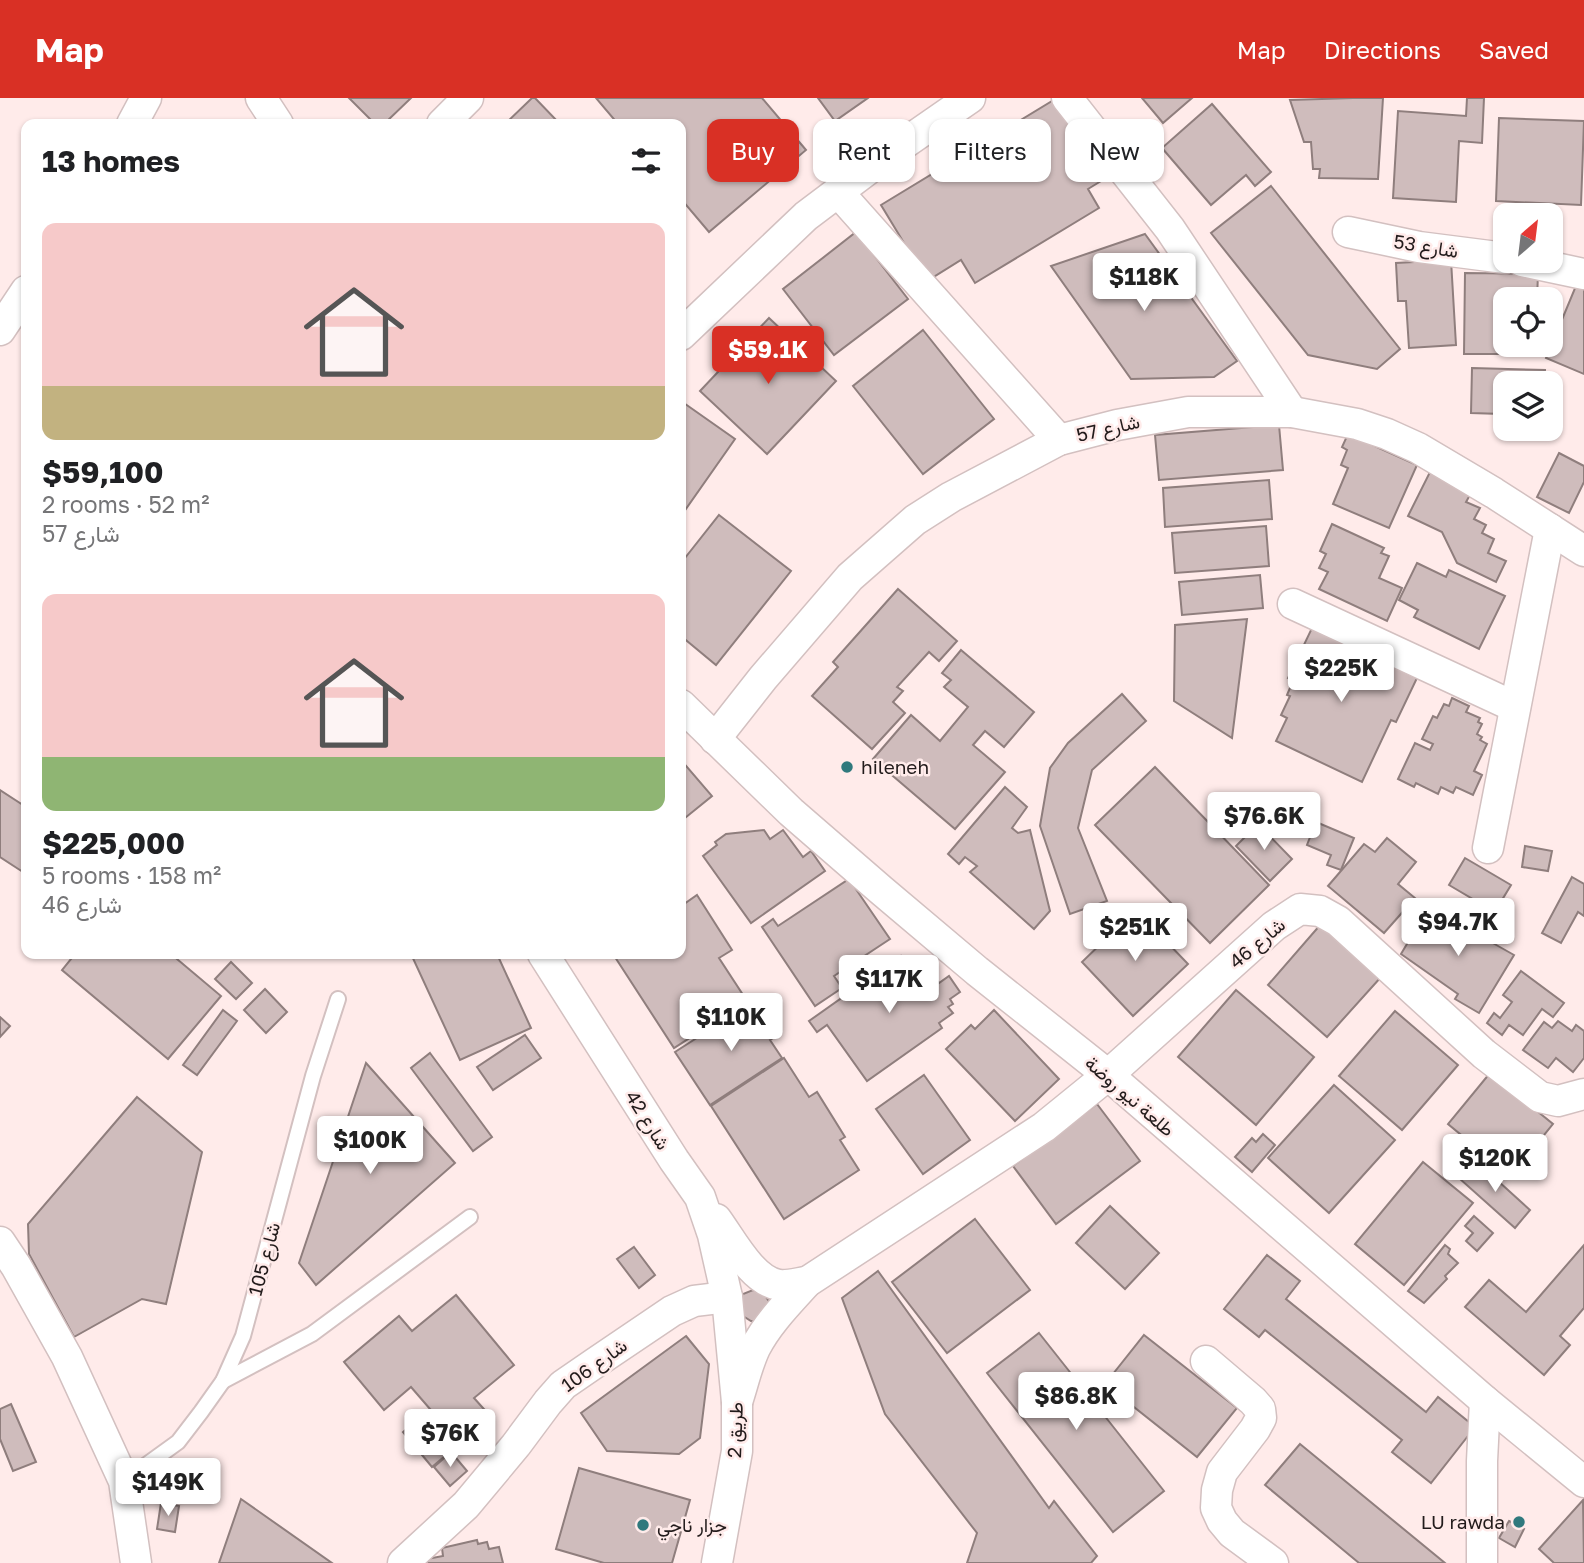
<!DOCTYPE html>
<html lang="en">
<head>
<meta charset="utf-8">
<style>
	:root { --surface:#fff; --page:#f2f2f2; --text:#202124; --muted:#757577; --accent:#d93025 }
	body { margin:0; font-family:"Golos Text",Vazirmatn,sans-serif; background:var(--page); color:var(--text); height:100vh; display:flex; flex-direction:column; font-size:26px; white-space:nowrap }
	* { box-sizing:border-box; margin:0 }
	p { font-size:23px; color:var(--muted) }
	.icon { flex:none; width:38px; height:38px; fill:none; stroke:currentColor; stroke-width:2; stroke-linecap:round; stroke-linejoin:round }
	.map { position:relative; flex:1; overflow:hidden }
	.drawer { position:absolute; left:21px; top:21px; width:665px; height:840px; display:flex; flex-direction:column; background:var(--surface); border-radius:14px; box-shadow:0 2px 5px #0004 }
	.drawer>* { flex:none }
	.top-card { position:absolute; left:707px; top:21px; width:665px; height:63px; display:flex; gap:14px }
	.needle { width:46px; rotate:28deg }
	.tools { position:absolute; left:1493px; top:105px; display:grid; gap:14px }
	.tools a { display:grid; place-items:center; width:70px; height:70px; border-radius:14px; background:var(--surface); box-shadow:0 2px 5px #0004; font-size:35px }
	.price { position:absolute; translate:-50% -60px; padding:0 16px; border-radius:7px; background:#fff; color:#222; font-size:23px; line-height:46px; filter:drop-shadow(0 2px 4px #0008) }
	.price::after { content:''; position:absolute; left:50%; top:42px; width:21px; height:16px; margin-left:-10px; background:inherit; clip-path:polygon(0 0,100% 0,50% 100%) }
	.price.selected { background:var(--accent); color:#fff }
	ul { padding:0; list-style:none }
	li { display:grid; align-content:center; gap:14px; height:371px; padding:0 21px }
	li span { display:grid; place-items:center; height:217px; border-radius:14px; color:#555 }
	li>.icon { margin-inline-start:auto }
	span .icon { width:126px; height:126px; fill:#fffc; stroke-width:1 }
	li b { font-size:30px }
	h2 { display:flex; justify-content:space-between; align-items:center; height:84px; padding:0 21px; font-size:30px }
	.chip { padding:0 24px; border-radius:14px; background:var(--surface); box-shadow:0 2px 5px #0004; font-size:24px; line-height:63px }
	.chip.selected { background:var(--accent); color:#fff }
	header { display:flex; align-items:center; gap:42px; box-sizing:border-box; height:98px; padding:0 35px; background:var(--accent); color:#fff }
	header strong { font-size:33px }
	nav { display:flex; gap:38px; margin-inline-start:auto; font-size:24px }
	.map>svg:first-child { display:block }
</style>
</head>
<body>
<header>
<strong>Map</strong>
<nav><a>Map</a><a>Directions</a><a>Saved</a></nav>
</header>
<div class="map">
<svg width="1584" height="1465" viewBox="0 0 1584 1465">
	<rect width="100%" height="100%" fill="#ffebea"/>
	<g fill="#cfbcbc" stroke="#8f7e7d" stroke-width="2">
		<polygon points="349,0 411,0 384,26 375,26"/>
		<polygon points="532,0 535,0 560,26 505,26"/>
		<polygon points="596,0 762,0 806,52 709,134 681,101 681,26 618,26"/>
		<polygon points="818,0 868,0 835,23"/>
		<polygon points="1057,0 1106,80 1088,91 1099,110 975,185 961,162 927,183 881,107"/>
		<polygon points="1142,0 1192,0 1163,25"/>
		<polygon points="1353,0 1383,0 1378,81 1319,80 1320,71 1313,71 1311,44 1304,44 1290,2"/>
		<polygon points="1467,0 1484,0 1482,45 1459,43 1456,104 1393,100 1398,13 1466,18"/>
		<polygon points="1212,6 1271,74 1255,88 1246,77 1211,107 1162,50"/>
		<polygon points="1499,20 1584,23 1581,107 1496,103"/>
		<polygon points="1271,88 1400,251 1377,271 1308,257 1211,135"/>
		<polygon points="856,134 908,201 834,257 783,191"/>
		<polygon points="1145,136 1237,263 1214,279 1131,281 1051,168"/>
		<polygon points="1451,162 1456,247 1409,250 1406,203 1398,203 1396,165"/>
		<polygon points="1465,175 1538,176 1537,201 1505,201 1505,247 1537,247 1536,256 1464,256"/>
		<polygon points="1578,183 1584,185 1584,276 1546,260"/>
		<polygon points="769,220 836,283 767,356 700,293"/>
		<polygon points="923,232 994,321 923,376 853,288"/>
		<polygon points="1472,270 1545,272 1544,285 1505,285 1505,331 1543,331 1543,340 1501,339 1502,316 1471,315"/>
		<polygon points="681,303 735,341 681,418"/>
		<polygon points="1279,327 1283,372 1159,382 1155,337"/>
		<polygon points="1348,336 1417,367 1389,430 1333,406 1348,370 1341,367 1347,352 1342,349"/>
		<polygon points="1559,355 1584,368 1584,384 1569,415 1537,399"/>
		<polygon points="1433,368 1459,381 1455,389 1470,397 1466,404 1480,410 1474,421 1486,427 1482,435 1494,441 1488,455 1506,463 1496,484 1457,465 1442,434 1408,418"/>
		<polygon points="1269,382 1272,421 1165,429 1163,390"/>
		<polygon points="719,417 791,473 716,567 681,538 681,465"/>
		<polygon points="1332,426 1384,450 1381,455 1389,458 1379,480 1402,490 1387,523 1319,491 1328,474 1319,470 1326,456 1320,453"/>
		<polygon points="1266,428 1269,468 1175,475 1172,435"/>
		<polygon points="1417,465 1446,479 1449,472 1505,498 1479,551 1414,519 1418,512 1399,502"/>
		<polygon points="1260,477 1263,510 1182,517 1179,484"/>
		<polygon points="898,491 957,543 939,563 929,554 897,589 903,593 893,604 905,615 872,651 812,598 838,569 833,564"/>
		<polygon points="1247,521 1232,640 1174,603 1175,527"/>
		<polygon points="1312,530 1417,580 1396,624 1391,622 1362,684 1276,643 1287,620 1281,617 1290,598 1287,597 1293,583 1288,580"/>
		<polygon points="961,552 1034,614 1004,649 985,633 973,647 1005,674 955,731 873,661 911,617 940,643 968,609 944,589 951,582 942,575"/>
		<polygon points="1122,596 1146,623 1092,672 1078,730 1107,803 1070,816 1040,728 1050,670 1068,645"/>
		<polygon points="1452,600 1469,608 1466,614 1480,620 1478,624 1482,626 1477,636 1482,639 1480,642 1487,646 1474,673 1482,677 1473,697 1456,689 1453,695 1441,689 1438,696 1416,685 1414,689 1398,681 1415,645 1430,652 1433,646 1422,641 1433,618 1437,620 1444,606 1449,608"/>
		<polygon points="681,662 712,698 685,720 681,716"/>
		<polygon points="1155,669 1269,787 1210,845 1095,727"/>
		<polygon points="1005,689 1027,709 1012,730 1018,735 1030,732 1050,813 1034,831 970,774 977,768 965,759 959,766 948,756"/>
		<polygon points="0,692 26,709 26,776 0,759"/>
		<polygon points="1316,724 1354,740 1341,772 1327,767 1331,757 1307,747"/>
		<polygon points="1258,726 1292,761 1270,783 1236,748"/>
		<polygon points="764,732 770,741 783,732 803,759 811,753 825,773 751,825 703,758 717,747 715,744 726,736"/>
		<polygon points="1387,740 1416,764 1398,786 1415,800 1384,835 1328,788 1364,746 1375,754"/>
		<polygon points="1525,748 1552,753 1548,773 1522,769"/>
		<polygon points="1465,760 1511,787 1491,820 1478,812 1481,806 1449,787"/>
		<polygon points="1572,779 1584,786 1584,818 1578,814 1561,845 1542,835"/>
		<polygon points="849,781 890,841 834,878 842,890 815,908 762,829 773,821 778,828"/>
		<polygon points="697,797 732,852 719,860 747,903 674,950 613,856 681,856 681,801 684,806"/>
		<polygon points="1429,809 1514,857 1479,915 1455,901 1458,896 1401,856"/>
		<polygon points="1136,812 1188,866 1133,918 1082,864"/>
		<polygon points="1321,826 1381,879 1327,939 1268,887"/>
		<polygon points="75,856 171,856 221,898 168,961 62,872"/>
		<polygon points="411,856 497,856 531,930 460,962"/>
		<polygon points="901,858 907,866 912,862 916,867 923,862 939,885 949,878 960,894 950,901 953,906 948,909 953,915 939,925 942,930 867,983 827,927 817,934 809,923"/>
		<polygon points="231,864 252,885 236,901 215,881"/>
		<polygon points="1521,873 1564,905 1553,919 1542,911 1523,937 1509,927 1502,937 1487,925 1494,915 1500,920 1512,904 1503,897"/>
		<polygon points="265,891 287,914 266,935 244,912"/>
		<polygon points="1236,892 1314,959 1256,1027 1178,959"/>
		<polygon points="748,907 751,912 758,907 778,937 770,942 782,960 710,1007 675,954"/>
		<polygon points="223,912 237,923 197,977 183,967"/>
		<polygon points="994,912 1059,981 1015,1023 946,951 971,927 975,931"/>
		<polygon points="1395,913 1458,967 1402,1032 1339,978"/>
		<polygon points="0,919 10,928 0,939"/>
		<polygon points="1558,923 1572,933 1576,927 1584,933 1584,960 1573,974 1556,960 1548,970 1523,952 1544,924 1552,930"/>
		<polygon points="525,937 541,960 493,992 477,969"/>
		<polygon points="430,955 492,1039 473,1053 411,970"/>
		<polygon points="784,960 809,999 817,994 845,1039 840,1042 859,1072 784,1121 711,1008"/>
		<polygon points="366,965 455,1065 316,1187 299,1165"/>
		<polygon points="1490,975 1553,1026 1511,1078 1448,1026"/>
		<polygon points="924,977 970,1042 923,1076 876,1011"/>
		<polygon points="1334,987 1395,1042 1329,1115 1268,1060"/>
		<polygon points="137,999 202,1054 166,1206 142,1201 74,1239 29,1156 28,1126"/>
		<polygon points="1097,1006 1140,1063 1056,1126 1013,1068"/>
		<polygon points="1263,1036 1275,1047 1252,1074 1235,1059 1252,1040 1256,1044"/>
		<polygon points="1476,1063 1530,1112 1515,1130 1460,1081"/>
		<polygon points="1423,1064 1473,1105 1404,1187 1355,1146"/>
		<polygon points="1110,1108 1159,1155 1125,1191 1076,1145"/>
		<polygon points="1474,1118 1493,1135 1477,1153 1466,1143 1473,1135 1465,1128"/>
		<polygon points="975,1121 1030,1192 947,1255 892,1184"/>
		<polygon points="1445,1147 1450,1151 1448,1156 1458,1165 1445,1178 1447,1181 1424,1205 1408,1193"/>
		<polygon points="1584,1147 1584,1210 1560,1238 1570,1247 1544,1277 1465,1209 1489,1182 1526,1214"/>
		<polygon points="634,1149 655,1177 639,1190 617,1161"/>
		<polygon points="1267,1157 1300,1183 1286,1201 1426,1314 1438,1299 1475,1329 1431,1385 1392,1354 1402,1342 1265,1232 1259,1239 1224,1211"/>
		<polygon points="878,1173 1049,1410 1054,1403 1097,1458 1091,1465 967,1465 977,1435 885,1316 842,1200"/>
		<polygon points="753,1192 764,1196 770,1205 756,1224 751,1223 743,1218 740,1200 743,1196"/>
		<polygon points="456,1197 514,1267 474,1300 491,1319 432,1369 403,1334 430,1311 411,1289 384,1312 344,1264 399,1218 412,1233"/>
		<polygon points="1039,1235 1164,1393 1113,1434 987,1275"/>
		<polygon points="1144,1237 1237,1310 1197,1359 1105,1286"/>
		<polygon points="686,1238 709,1266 700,1340 679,1356 607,1353 581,1315"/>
		<polygon points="11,1306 36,1364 13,1373 0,1341 0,1311"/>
		<polygon points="1300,1346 1445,1465 1359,1465 1265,1387"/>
		<polygon points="451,1354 467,1373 450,1388 434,1369"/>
		<polygon points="579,1370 690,1402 672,1465 604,1465 556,1451"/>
		<polygon points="241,1401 332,1465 219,1465"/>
		<polygon points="1583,1402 1584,1465 1554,1465 1539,1451"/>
		<polygon points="161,1405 179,1408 175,1434 157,1431"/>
		<polygon points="1509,1423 1524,1431 1515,1449 1499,1440"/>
		<polygon points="477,1442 478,1446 487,1444 489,1451 499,1449 503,1465 428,1465 427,1461 443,1458 442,1450"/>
	</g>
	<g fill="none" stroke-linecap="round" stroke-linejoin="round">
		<defs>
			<g id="lane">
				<polyline points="223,1283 312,1236 470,1119"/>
				<polyline points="124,1383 178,1344 201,1314 223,1283 243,1238 313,978 338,901"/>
			</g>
			<g id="street">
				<polyline points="261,0 278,26"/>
				<polyline points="1067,0 1170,131 1292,314"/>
				<polyline points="132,26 146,0"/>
				<polyline points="442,26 468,0"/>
				<polyline points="838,94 1059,342"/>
				<polyline points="1348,134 1419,149 1505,160"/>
				<polyline points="1522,163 1584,176"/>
				<polyline points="0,232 26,193"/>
				<polyline points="681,237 806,118 879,63 970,0"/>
				<polyline points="1293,506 1515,609"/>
				<polyline points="681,607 791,714 881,792 977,873 1108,977 1485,1303 1584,1384"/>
				<polyline points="715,641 763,580 850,479 915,422 951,399 1059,342 1117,327 1188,314 1292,314 1357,326 1387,336 1418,350 1494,395 1584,453"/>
				<polyline points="1488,750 1550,431"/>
				<polyline points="543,856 674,1062 700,1099 713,1137 727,1199 737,1304 737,1353 717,1465"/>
				<path d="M716 1121C731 1141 752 1183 779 1187 788 1188 798 1185 807 1184"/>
				<polyline points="0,1144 16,1168 67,1259 124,1383 136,1465"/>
				<polyline points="1206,1263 1253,1303 1260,1311 1261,1320 1255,1331 1222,1374 1217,1392 1216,1410 1222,1423 1232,1435 1273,1465"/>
				<path d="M737 1304C743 1286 747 1267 755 1250 768 1225 788 1205 807 1184L1044 1029 1108 977 1274 828 1300 811 1320 813 1338 823 1484 956 1540 999 1558 1003 1584 996"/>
				<polyline points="403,1465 466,1407 516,1347 548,1304 563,1287 595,1265 672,1213 694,1203 727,1199"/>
				<polyline points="1482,1465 1482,1363 1485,1303"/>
			</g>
		</defs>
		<use href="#lane" stroke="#d3c0c0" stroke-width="18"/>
		<use href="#street" stroke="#d3c0c0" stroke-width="33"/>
		<use href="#lane" stroke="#fff" stroke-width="14"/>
		<use href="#street" stroke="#fff" stroke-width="30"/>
	</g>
	<g fill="#30797d" stroke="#ffebea" stroke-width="2.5">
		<circle cx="847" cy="669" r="7"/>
		<circle cx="1519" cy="1424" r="7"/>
		<circle cx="643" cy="1427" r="7"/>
	</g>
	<g text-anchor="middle" stroke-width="5" stroke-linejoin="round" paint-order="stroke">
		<g font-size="19" fill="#221b1b" stroke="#ffebea">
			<text transform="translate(1426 148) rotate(9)" y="7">شارع 53</text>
			<text transform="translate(1108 330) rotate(-13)" y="7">شارع 57</text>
			<text transform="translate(1257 845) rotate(-40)" y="7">شارع 46</text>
			<text transform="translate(1130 998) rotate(41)" y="7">طلعة نيو روضة</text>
			<text transform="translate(648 1022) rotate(58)" y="7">شارع 42</text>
			<text transform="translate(264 1161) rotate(-75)" y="7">شارع 105</text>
			<text transform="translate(594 1267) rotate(-36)" y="7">شارع 106</text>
			<text transform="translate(735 1332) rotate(-88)" y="7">طريق 2</text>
		</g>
		<g font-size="19" fill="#221b1b" stroke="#ffebea" text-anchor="start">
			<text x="861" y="676">hileneh</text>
			<text x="1505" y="1431" text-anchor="end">LU rawda</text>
			<text x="657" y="1434">جزار ناجي</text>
		</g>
	</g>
</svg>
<div class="tools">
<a><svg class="needle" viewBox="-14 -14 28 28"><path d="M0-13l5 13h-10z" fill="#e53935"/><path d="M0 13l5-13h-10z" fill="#757577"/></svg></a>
<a><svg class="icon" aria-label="locate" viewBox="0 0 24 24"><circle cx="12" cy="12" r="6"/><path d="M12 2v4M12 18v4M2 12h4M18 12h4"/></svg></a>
<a><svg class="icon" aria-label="layers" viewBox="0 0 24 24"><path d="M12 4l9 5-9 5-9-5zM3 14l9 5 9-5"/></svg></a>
</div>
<b class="price" style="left:1144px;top:215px">$118K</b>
<b class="price selected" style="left:768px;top:288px">$59.1K</b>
<b class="price" style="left:1341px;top:606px">$225K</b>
<b class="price" style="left:1264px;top:754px">$76.6K</b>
<b class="price" style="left:1458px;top:860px">$94.7K</b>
<b class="price" style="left:1135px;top:865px">$251K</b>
<b class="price" style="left:889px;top:917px">$117K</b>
<b class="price" style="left:731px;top:955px">$110K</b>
<b class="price" style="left:370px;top:1078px">$100K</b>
<b class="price" style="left:1495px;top:1096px">$120K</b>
<b class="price" style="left:1076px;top:1334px">$86.8K</b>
<b class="price" style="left:450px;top:1371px">$76K</b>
<b class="price" style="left:168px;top:1420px">$149K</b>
<div class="top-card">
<a class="chip selected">Buy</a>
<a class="chip">Rent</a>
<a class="chip">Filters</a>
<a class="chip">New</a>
</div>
<section class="drawer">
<h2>13 homes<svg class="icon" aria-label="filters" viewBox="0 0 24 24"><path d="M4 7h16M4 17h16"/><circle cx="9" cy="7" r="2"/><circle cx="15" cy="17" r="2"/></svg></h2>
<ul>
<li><span style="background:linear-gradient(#f6c9c9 75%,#c2b280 0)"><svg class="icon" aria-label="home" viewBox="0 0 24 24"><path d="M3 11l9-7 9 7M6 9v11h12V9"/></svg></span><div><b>$59,100</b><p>2 rooms · 52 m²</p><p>شارع 57</p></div></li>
<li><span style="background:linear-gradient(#f6c9c9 75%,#8fb573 0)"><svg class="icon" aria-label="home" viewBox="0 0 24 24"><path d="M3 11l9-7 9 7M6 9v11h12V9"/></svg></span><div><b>$225,000</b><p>5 rooms · 158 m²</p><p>شارع 46</p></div></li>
</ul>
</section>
</div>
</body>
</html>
